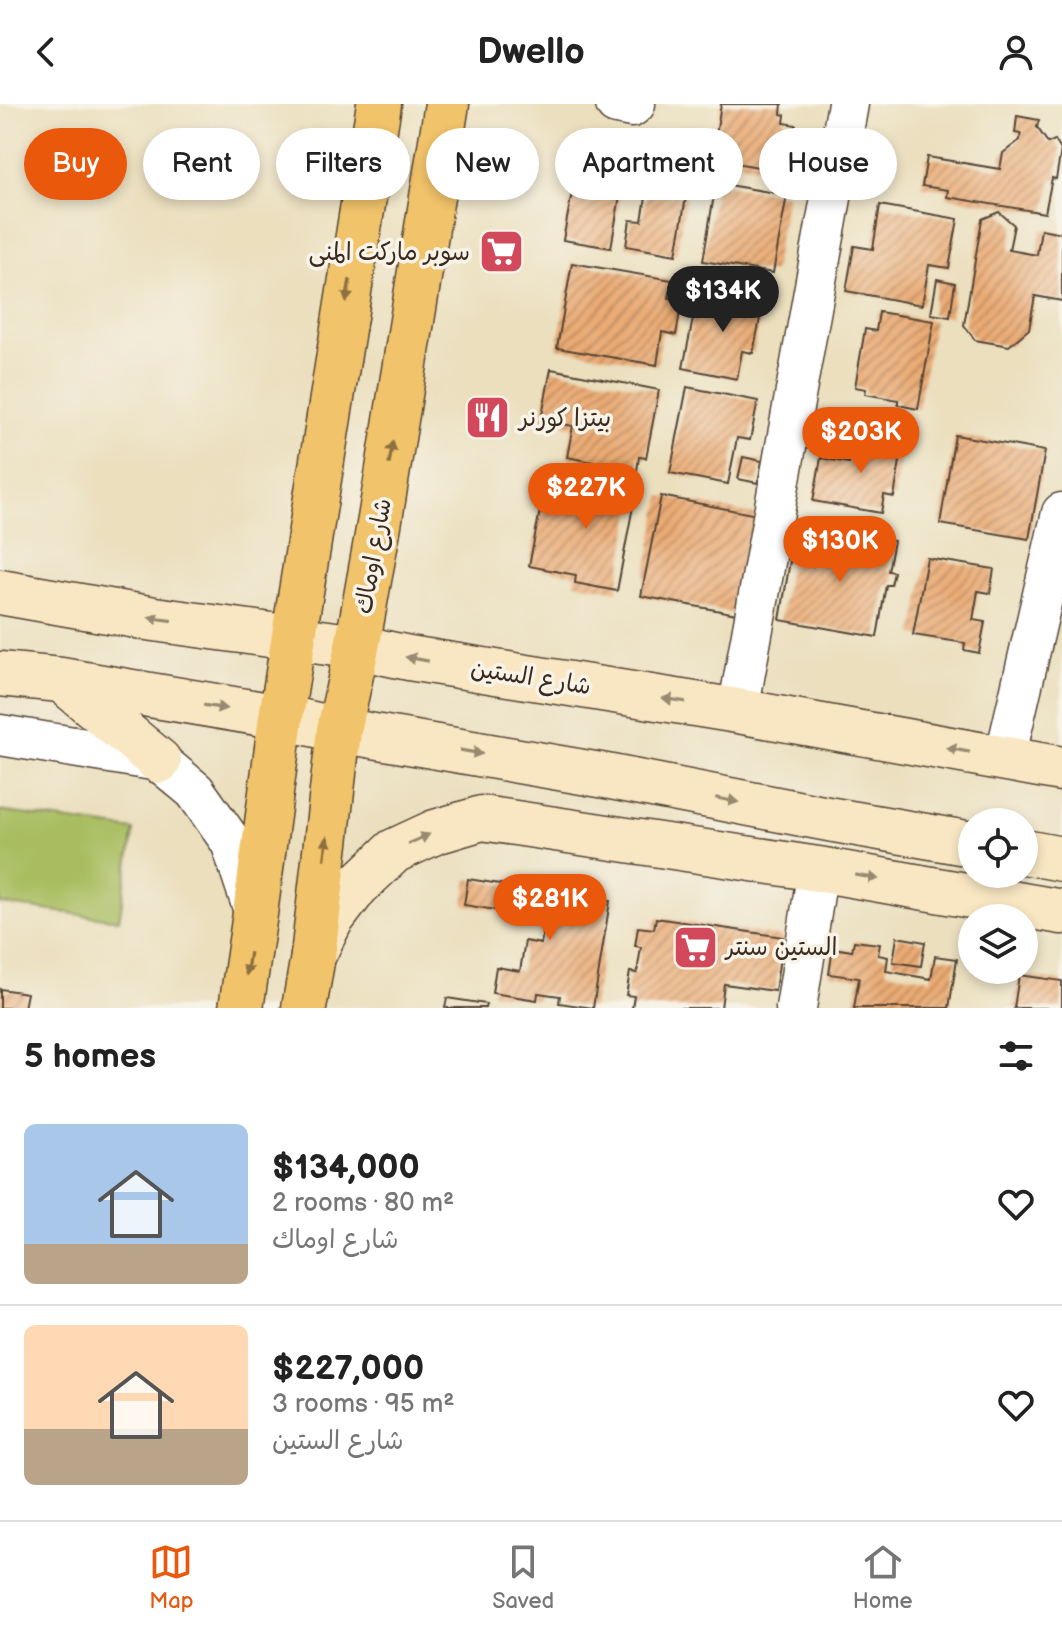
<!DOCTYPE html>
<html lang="en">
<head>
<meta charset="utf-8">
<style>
	:root { --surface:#fff; --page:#f6f6f6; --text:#222; --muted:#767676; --line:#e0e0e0; --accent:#ea580c }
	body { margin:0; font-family:"Balsamiq Sans","Playpen Sans Arabic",sans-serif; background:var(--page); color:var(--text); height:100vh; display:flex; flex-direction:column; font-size:30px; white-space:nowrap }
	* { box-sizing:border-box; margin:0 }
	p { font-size:26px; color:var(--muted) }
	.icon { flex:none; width:44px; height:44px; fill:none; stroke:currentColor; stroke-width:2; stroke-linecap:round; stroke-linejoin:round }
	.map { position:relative; height:904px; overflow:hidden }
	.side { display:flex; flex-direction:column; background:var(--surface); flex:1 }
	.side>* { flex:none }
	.guide { position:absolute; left:24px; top:24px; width:1014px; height:72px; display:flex; gap:16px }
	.buttons { position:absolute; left:958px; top:704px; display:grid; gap:16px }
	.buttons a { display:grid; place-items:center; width:80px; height:80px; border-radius:50%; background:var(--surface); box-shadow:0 4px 12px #0003; font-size:40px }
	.price { position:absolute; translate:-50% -68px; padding:0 18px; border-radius:28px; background:var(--accent); color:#fff; font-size:26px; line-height:52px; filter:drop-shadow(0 2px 4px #0008) }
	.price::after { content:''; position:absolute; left:50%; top:48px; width:24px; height:18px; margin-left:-12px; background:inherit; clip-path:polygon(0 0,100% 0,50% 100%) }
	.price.on { background:#222; color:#fff }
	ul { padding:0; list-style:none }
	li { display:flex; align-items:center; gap:24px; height:200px; padding:0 24px }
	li+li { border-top:2px solid var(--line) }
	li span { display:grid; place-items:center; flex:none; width:224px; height:160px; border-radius:12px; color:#555 }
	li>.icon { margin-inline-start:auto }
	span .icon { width:96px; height:96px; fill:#fffc; stroke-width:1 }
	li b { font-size:34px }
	h2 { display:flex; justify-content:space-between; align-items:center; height:96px; padding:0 24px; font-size:34px }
	.tag { padding:0 28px; border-radius:36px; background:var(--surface); box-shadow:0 4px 12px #0003; font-size:28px; line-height:72px }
	.tag.on { background:var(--accent); color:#fff }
	header { display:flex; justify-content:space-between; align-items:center; height:104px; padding:0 24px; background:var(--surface); font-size:36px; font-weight:700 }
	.dock { display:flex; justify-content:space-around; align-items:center; height:112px; border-top:2px solid var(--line); background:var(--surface); font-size:22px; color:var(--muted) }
	.dock a { display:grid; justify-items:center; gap:4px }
	.dock .on { color:var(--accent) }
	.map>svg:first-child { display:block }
</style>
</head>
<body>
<header><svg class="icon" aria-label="back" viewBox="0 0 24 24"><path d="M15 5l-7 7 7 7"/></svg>Dwello<svg class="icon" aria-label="person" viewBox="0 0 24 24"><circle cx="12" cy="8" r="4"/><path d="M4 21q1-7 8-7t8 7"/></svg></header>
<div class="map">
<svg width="1062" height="904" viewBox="0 0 1062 904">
	<defs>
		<pattern id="building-hatch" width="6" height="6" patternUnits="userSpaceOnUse" patternTransform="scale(2)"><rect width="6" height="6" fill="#eaab75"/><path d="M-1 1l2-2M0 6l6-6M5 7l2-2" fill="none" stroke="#bf8b5f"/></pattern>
	</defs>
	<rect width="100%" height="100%" fill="#f7f3e8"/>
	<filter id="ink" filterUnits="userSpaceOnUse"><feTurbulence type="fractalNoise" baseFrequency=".0125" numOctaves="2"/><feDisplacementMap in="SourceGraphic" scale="16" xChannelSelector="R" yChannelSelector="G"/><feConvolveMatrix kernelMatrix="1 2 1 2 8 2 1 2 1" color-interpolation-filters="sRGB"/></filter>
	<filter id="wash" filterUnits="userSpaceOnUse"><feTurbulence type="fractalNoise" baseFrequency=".006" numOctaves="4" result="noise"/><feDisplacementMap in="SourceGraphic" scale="32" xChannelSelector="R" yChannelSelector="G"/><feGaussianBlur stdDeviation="1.8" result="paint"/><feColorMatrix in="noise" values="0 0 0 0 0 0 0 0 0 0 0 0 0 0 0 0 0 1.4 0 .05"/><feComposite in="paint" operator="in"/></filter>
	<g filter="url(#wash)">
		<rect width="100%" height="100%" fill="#ebdfbe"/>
		<polygon fill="#a9bd61" stroke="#727440" stroke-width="2" points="0,707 134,726 119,816 0,800"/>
		<g id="blocks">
			<g fill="url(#building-hatch)">
				<polygon points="721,0 782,0 781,10 785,11 784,19 796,21 795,26 803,27 799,47 812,49 811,59 798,56 796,63 789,62 788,68 712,55"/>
				<polygon points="1017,12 1039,16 1037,23 1048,39 1055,36 1061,46 1056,75 1052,74 1045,109 947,93 948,86 922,82 927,53 1000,65 1003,49 1020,36 1021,30 1015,29"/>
				<polygon points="600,54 620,58 618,67 624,68 611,144 563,136 574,78 562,77 565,58 597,64"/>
				<polygon points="650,69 689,76 676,151 626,142 630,116 642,117"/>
				<polygon points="716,79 787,91 773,169 703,157"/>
				<polygon points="880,101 958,115 949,164 929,161 922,201 846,187 854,142 873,145"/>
				<polygon points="999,108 1014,121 1009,146 1037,151 1041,125 1062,129 1062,197 1035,192 1029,225 1009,242 975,236 964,221 982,115"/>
				<polygon points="572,159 672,176 669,194 682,196 676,231 662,228 657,261 557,244"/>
				<polygon points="937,175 955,179 950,213 931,210"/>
				<polygon points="725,188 764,196 753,249 742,247 737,275 683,264 697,195 722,200"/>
				<polygon points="879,208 934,217 918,305 898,301 898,296 865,290 866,285 855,283 865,225 876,227"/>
				<polygon points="551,265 659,286 646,354 639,353 637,367 567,353 573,322 541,316"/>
				<polygon points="687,283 758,297 750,336 737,334 728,380 670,369"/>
				<polygon points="863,309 886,313 883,328 861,324"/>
				<polygon points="831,310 853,314 849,332 828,328"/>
				<polygon points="891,312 907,315 905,328 889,324"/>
				<polygon points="854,330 903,339 894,393 884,391 881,409 813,397 821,354 849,359"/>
				<polygon points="955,331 1045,347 1029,435 940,420"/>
				<polygon points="743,353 762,357 758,379 738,375"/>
				<polygon points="574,368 637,381 617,487 575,479 576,471 529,462 543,391 569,395"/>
				<polygon points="661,392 762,412 742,511 641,492"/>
				<polygon points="819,424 894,437 888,467 894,468 891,481 886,481 877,533 780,516 790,457 813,462"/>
				<polygon points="927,454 994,465 990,489 978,487 973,516 985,518 979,549 964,546 965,539 913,531"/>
				<polygon points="468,775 610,797 593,904 559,899 560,892 538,889 537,896 492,889 496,863 520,867 525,837 541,840 545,814 464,801"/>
				<polygon points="656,814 783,833 775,887 724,880 721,904 632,904 634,892 626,891 630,868 637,869 641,843 635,842 638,823 654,825"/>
				<polygon points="897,833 925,838 921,862 893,858"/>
				<polygon points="854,837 880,840 878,851 888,853 886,867 931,875 935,852 957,855 949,904 854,904 859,874 829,870 833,844 852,847"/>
				<polygon points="1019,871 1062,877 1062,904 1014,904"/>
				<polygon points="0,885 27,889 24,904 0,904"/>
				<polygon points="447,894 486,900 485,904 445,904"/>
			</g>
		</g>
	</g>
	<g filter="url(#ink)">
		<use href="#blocks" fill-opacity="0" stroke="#554536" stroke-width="2"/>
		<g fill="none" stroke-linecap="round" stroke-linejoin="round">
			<defs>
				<g id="street">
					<polyline points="616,0 631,3 635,0"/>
					<polyline points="738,607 848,0"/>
					<polyline points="0,631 159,657 195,687 231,738 255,810"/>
					<polyline points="1005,654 1062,409"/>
					<polyline points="796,904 818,765"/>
				</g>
				<g id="secondary">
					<polyline points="0,488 154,515 357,543 409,554 738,607 1062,665"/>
					<polyline points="0,570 61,576 281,613 339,626 606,672 828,715 972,740"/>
					<polyline points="63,577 159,657"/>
					<polyline points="1024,748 1062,755"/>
					<polyline points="313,852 331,816 357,782 394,747 435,728 482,714 818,765 1062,808"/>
				</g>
				<g id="primary">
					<polyline points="241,904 255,810 281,613 379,0"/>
					<polyline points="304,904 313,852 339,626 357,543 380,415 447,0"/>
				</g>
			</defs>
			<use href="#street" stroke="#554536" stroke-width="43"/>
			<use href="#secondary" stroke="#554536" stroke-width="47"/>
			<use href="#primary" stroke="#554536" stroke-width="47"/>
			<use href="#street" stroke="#fff" stroke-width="40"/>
			<use href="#secondary" stroke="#f9e7c3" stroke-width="44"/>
			<use href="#primary" stroke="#f1c36a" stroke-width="44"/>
		</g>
		<defs><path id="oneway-solid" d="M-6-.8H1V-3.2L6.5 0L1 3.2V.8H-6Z" transform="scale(2)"/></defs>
		<g fill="#8d6f40">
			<use href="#oneway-solid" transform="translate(348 187) rotate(99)"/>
			<use href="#oneway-solid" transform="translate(391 349) rotate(-80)"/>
			<use href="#oneway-solid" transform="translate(326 744) rotate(-83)"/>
			<use href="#oneway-solid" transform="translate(248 860) rotate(99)"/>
		</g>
		<g fill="#9a8870">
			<use href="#oneway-solid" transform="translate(160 515) rotate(-172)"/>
			<use href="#oneway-solid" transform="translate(417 555) rotate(-170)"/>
			<use href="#oneway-solid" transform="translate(674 596) rotate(-171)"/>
			<use href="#oneway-solid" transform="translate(215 603) rotate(9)"/>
			<use href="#oneway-solid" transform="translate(958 646) rotate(-170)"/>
			<use href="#oneway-solid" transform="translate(471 648) rotate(10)"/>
			<use href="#oneway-solid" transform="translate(727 696) rotate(11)"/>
			<use href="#oneway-solid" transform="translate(419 735) rotate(-25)"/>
			<use href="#oneway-solid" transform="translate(867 773) rotate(10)"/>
		</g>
	</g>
	<defs>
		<symbol id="supermarket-square" viewBox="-11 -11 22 22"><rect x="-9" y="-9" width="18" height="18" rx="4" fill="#d1495b" stroke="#f7f3e8"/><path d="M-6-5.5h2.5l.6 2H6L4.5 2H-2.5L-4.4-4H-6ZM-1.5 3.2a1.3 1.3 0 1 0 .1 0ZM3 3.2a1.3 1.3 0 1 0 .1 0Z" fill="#fff"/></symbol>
		<symbol id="restaurant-square" viewBox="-11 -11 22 22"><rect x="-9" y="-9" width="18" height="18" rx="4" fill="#d1495b" stroke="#f7f3e8"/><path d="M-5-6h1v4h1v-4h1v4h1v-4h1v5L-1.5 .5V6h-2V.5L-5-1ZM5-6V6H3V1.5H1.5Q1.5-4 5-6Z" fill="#fff"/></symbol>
	</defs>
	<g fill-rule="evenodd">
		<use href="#supermarket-square" x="476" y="122" width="51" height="51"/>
		<use href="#restaurant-square" x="462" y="288" width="51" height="51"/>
		<use href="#supermarket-square" x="670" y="818" width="51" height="51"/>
	</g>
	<g text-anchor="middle" stroke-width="7" stroke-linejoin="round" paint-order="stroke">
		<g font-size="24" fill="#3b2a1e" stroke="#f7f3e8" text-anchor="start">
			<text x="470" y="156" text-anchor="end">سوبر ماركت المنى</text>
			<text x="519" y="322">بيتزا كورنر</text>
			<text x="726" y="851">الستين سنتر</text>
		</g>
		<g font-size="24" fill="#3b2a1e" stroke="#f7f3e8">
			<text transform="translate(373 452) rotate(-80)" y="8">شارع اوماك</text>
			<text transform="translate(531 573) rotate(9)" y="8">شارع الستين</text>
		</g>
	</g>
</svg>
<div class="buttons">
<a><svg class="icon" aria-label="locate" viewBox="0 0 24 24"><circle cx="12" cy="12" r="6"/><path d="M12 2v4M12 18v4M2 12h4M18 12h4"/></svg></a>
<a><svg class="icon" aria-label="layers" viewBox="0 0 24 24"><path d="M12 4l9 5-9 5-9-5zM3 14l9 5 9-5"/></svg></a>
</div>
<b class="price on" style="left:723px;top:230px">$134K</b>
<b class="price" style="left:861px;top:371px">$203K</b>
<b class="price" style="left:586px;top:427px">$227K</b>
<b class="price" style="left:840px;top:480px">$130K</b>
<b class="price" style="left:550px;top:838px">$281K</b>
<div class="guide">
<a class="tag on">Buy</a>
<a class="tag">Rent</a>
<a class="tag">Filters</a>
<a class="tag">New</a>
<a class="tag">Apartment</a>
<a class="tag">House</a>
</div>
</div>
<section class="side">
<h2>5 homes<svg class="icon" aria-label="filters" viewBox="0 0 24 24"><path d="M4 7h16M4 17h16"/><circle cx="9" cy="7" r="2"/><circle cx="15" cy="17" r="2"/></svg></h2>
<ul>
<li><span style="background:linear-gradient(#a9c7e8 75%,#b9a48a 0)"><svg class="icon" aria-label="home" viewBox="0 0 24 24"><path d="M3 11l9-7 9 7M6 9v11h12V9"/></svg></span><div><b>$134,000</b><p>2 rooms · 80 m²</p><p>شارع اوماك</p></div><svg class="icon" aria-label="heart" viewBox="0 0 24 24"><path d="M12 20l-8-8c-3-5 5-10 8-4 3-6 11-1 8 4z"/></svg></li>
<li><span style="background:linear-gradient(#ffd9b3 65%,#b9a48a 0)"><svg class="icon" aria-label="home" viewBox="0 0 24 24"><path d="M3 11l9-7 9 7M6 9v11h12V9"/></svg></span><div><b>$227,000</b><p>3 rooms · 95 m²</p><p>شارع الستين</p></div><svg class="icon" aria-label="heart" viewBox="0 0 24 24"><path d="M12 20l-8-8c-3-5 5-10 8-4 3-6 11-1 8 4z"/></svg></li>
</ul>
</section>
<nav class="dock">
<a class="on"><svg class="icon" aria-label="map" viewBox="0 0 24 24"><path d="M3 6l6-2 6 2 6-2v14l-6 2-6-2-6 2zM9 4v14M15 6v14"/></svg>Map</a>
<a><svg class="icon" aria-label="saved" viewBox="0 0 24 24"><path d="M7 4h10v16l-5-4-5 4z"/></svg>Saved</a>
<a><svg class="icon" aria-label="home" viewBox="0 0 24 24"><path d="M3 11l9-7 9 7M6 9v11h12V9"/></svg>Home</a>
</nav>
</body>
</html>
